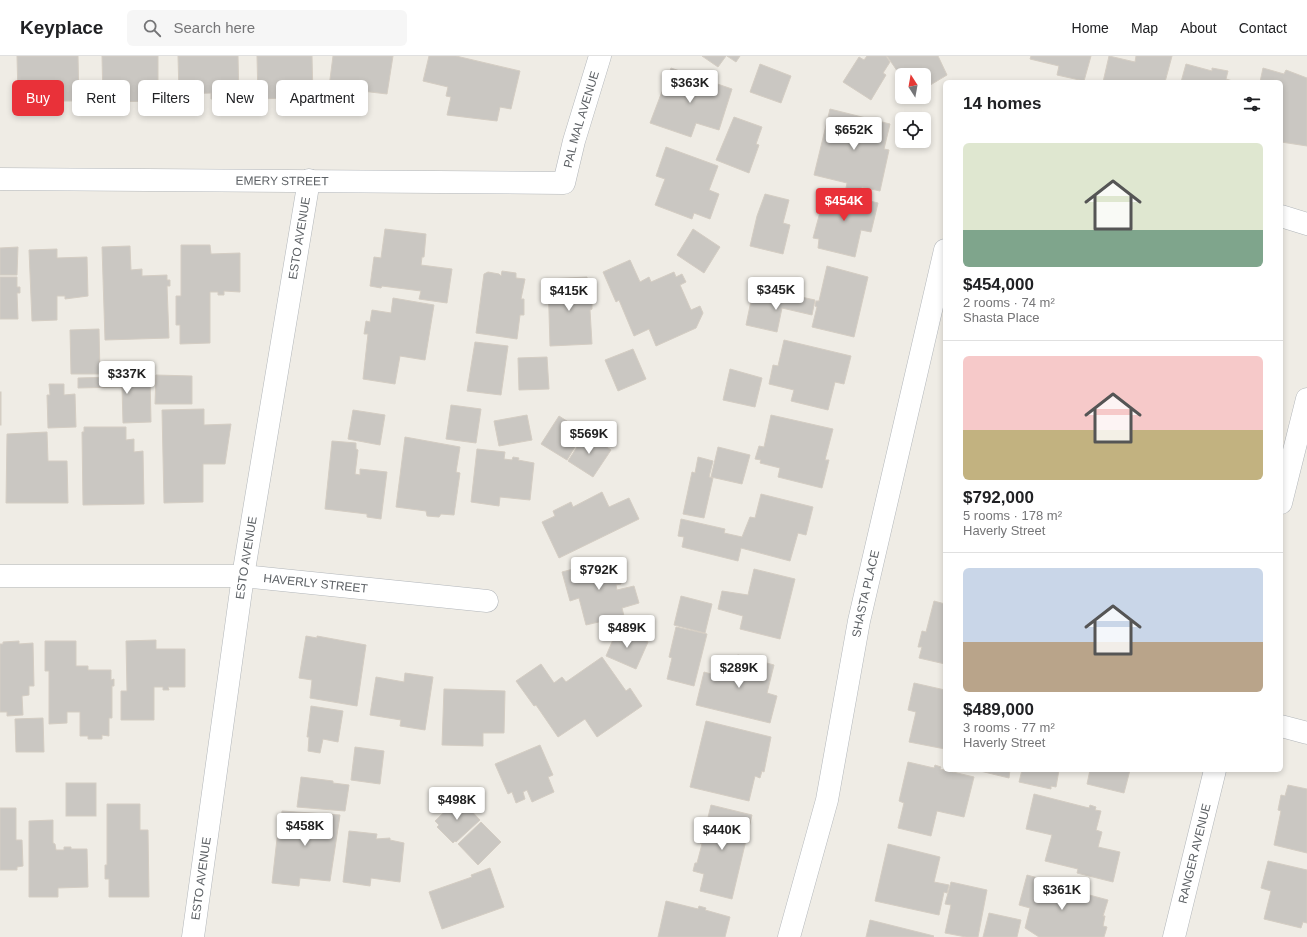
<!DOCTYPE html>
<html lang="en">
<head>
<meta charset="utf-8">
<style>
	:root { --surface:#fff; --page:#f6f6f6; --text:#202124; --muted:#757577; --line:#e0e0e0; --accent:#e93139 }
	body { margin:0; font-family:Helvetica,sans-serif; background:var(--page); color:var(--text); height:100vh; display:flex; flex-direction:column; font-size:15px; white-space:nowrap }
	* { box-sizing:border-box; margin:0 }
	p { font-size:13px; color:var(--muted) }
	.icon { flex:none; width:22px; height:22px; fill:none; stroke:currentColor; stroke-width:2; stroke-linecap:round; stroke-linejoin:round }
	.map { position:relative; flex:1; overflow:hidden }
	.panel { position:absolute; left:943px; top:24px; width:340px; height:692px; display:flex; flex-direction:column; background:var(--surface); border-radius:6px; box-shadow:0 2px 6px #0003 }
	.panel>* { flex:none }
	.top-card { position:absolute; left:12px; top:24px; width:380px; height:36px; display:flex; gap:8px }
	.needle { width:26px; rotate:349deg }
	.fabs { position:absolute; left:895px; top:12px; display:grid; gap:8px }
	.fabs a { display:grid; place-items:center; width:36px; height:36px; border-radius:6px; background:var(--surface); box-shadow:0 2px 6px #0003; font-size:20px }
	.price { position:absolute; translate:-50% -34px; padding:0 9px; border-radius:4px; background:#fff; color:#222; font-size:13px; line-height:26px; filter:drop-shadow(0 1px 2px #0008) }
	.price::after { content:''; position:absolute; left:50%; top:24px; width:12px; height:9px; margin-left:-6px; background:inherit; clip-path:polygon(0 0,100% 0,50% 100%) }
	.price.selected { background:var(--accent); color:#fff }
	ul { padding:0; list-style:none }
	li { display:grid; align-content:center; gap:8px; height:212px; padding:0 20px }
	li+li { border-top:1px solid var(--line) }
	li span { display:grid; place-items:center; height:124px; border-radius:6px; color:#555 }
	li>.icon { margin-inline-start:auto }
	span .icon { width:72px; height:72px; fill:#fffc; stroke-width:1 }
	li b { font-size:17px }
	h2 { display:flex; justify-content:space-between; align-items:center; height:48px; padding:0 20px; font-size:17px }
	.pill { padding:0 14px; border-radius:6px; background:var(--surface); box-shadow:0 2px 6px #0003; font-size:14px; line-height:36px }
	.pill.selected { background:var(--accent); color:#fff }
	header { display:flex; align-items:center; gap:24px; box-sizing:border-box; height:56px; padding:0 20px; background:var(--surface); border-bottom:1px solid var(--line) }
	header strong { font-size:19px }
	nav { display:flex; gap:22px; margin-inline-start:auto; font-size:14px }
	.search { width:280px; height:36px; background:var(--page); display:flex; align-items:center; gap:10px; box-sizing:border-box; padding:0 14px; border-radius:6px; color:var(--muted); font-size:15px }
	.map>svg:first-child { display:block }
</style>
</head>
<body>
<header>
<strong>Keyplace</strong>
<div class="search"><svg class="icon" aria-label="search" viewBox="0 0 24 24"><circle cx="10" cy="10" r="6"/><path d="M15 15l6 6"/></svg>Search here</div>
<nav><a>Home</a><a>Map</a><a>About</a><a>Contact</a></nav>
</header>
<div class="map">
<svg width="1307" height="881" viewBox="0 0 1307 881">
	<rect width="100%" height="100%" fill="#efece5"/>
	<g fill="#cac7c2" stroke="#d4cdc3">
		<polygon points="17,0 78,0 79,45 51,45 51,40 18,40"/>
		<polygon points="102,0 158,0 158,45 103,46"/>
		<polygon points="178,0 238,0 239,42 211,43 211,37 179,38"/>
		<polygon points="257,0 312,0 313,41 258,43"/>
		<polygon points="333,0 393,0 387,38 329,31"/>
		<polygon points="429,0 456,0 520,15 511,53 500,51 497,65 447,59 451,41 446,40 448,31 423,25"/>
		<polygon points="702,0 726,0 718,11"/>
		<polygon points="727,0 740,0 736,6"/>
		<polygon points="867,0 886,0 890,6 883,17 886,19 871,44 843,26 859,1 864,4"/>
		<polygon points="887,0 938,0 947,19 927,31 926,29 924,30 924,19 902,19 902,22"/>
		<polygon points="1031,0 1091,0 1084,25 1057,19 1059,10 1030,3"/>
		<polygon points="1109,0 1135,6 1136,0 1172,0 1165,26 1103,26"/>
		<polygon points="760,8 791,20 781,47 750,36"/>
		<polygon points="1186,8 1212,15 1212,12 1228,15 1226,23 1236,26 1181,26"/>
		<polygon points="671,12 732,33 719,74 696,67 691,81 650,67"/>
		<polygon points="1263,12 1284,18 1286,14 1307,22 1307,90 1281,86 1281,26 1260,26"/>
		<polygon points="830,53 890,68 884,93 889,94 880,135 862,131 861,135 846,132 847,127 814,119"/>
		<polygon points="734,61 762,71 756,88 759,89 749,117 716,104"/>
		<polygon points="666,91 718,110 709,134 719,138 710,163 694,157 692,163 655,149 665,123 656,120"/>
		<polygon points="826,134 878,147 871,176 861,174 855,201 818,192 819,183 813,182"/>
		<polygon points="765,138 789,144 783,167 790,169 783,198 750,190 757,160"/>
		<polygon points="385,173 426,178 424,201 422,201 421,209 452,213 447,247 419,243 421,235 382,230 381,232 370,230 374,201 381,202"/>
		<polygon points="693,173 720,191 704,217 677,199"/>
		<polygon points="181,189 210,189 211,198 240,197 240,236 224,235 224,239 218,239 218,236 210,236 210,287 180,288 180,269 176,269 176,240 181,240"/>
		<polygon points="130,190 131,214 142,213 142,220 167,219 167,224 170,224 170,230 167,230 169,282 105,284 102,191"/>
		<polygon points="18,191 17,219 0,219 0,192"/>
		<polygon points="57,193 57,202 87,201 88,240 65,243 65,240 57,240 57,264 32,265 29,194"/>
		<polygon points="630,204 640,226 649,221 651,226 674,216 676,221 682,218 686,226 680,229 691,254 700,250 703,257 696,272 656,290 649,273 634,280 619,244 616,246 603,216"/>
		<polygon points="827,210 868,221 854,281 812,271 817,251 815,250 816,245 819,245"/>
		<polygon points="502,215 516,217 516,222 525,223 521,243 524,243 524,259 520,259 517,283 476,277 484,218 488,216 499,218 501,220"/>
		<polygon points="0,221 17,221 17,231 20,231 20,237 17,237 18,263 0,263"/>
		<polygon points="587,221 589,247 592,247 592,253 590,254 592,288 550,290 548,223"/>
		<polygon points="787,238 815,244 812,259 782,252 777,276 746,269 752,240 785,247"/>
		<polygon points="393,242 434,249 425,304 400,300 395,328 363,323 368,278 364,278 366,265 370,266 372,254 391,257"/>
		<polygon points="99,273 100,318 71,318 70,274"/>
		<polygon points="784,284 851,300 844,328 835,326 828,354 791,345 794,334 769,328 773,309 778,310"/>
		<polygon points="475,286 508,290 501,339 467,335"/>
		<polygon points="633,293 646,323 618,335 605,304"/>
		<polygon points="547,301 549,333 519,334 518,302"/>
		<polygon points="730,313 762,322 755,351 723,344"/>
		<polygon points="156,319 192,320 192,348 155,348"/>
		<polygon points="150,320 151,366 123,367 122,331 78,332 78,322"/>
		<polygon points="49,328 64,328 64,339 75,338 76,371 48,372 47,339 50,339"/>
		<rect x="0" y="336" width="1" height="33"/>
		<polygon points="451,349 481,353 476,387 446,383"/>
		<polygon points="204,353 204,369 231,368 225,408 203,408 203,446 164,447 162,354"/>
		<polygon points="353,354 385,359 380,389 348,383"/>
		<polygon points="527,359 532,384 499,390 494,365"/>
		<polygon points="771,359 833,373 825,404 829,404 822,432 778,421 780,412 760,407 761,404 755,403 759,390 764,391"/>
		<polygon points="559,360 584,376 567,404 541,388"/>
		<polygon points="84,371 126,371 126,384 134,383 134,396 143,395 144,448 83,449 82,376 84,376"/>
		<polygon points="47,376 48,405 67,405 68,447 6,447 7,378"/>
		<polygon points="586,377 611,394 593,421 568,405"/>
		<polygon points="405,381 460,391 456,416 460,417 454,459 441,458 439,461 427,460 426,455 396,451"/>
		<polygon points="332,385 356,387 356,393 358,394 355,418 360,419 360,413 387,416 381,463 367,461 367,458 325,453"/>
		<polygon points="718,391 750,399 742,428 711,421"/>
		<polygon points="477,393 505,396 504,403 512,404 513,401 519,402 518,404 534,407 530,444 500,441 499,450 471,446"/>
		<polygon points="698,401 713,405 709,421 713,422 704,462 683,458 692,416 695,417"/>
		<polygon points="602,436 609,451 629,442 639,463 559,502 542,466 555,460 553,455 571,446 573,451"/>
		<polygon points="761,438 813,451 806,479 798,477 790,505 741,492 738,505 682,491 684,481 678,480 681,463 725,473 724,477 742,481 750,461 755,462"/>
		<polygon points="614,502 621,528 616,529 617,534 634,530 639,547 622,552 624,560 586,569 579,542 570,545 562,516"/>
		<polygon points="754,513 795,523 780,583 740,573 743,560 718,553 722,535 748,539"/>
		<polygon points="681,540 712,548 705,577 674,569"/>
		<polygon points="934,545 945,548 945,608 919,602 922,591 918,591 922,575 926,576"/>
		<polygon points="676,571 707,578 694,630 667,623 672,602 669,601"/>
		<polygon points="618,572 648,586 636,613 606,600"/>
		<polygon points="306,580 317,582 317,580 366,589 357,650 310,642 312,624 299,622"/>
		<polygon points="156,584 156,593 185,593 185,631 168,631 169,634 163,634 163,631 154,631 154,664 121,664 121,635 127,635 126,585"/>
		<polygon points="19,585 19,588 33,587 34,630 29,630 29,639 22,640 23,659 7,660 7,656 0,656 0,588 3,588 3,586"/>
		<polygon points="45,585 76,585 76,610 88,610 88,614 111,614 111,624 114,623 114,630 112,630 112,662 109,662 109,680 102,679 102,683 88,683 88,680 80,680 80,656 67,656 67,667 49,668 49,615 45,615"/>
		<polygon points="738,599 774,609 767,637 777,640 770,667 696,649 704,616 711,618 713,606 723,609"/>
		<polygon points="602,601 626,635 630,632 642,650 597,681 585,663 558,681 536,649 534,650 516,625 541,608 554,627 562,621 566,626"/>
		<polygon points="405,617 433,621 425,674 400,670 401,664 370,659 376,621 404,626"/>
		<polygon points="914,627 945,634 945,693 909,686 916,656 908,654"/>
		<polygon points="444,633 505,635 504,677 483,677 483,690 442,689"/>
		<polygon points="311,650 343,655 338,686 323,683 320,697 308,695 309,681 307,681"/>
		<polygon points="43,662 44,696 16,696 15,663"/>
		<polygon points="706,665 771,681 764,716 762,715 760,722 755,720 749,745 690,731"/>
		<polygon points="540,689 553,719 548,721 554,736 532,746 527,734 523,736 525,743 516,747 512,736 508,738 495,708"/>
		<polygon points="355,691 384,695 380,728 351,724"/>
		<polygon points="908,706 934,712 935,709 941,711 940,713 974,721 964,761 937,755 931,780 898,772 904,747 899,745"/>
		<polygon points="976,714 1010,714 1009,722"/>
		<polygon points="1022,714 1059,714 1056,731 1051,730 1051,733 1019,726"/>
		<polygon points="1090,714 1130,714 1124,737 1087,728"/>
		<polygon points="301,721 333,725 333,727 349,729 345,755 297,751"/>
		<rect x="66" y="727" width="30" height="33"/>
		<polygon points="1288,729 1307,733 1307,797 1274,789 1281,755 1278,754 1281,739 1285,740"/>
		<polygon points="1034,738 1089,752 1090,749 1096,751 1095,754 1101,755 1096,774 1102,776 1098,791 1120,796 1113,826 1077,817 1078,813 1045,805 1052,779 1026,773"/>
		<polygon points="459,742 480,764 456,786 455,785 453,787 437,771 439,769 435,765"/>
		<polygon points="107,748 140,748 140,774 148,774 149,841 109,841 109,823 105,823 105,809 107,809"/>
		<polygon points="711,749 752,759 732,843 700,835 704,818 693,815 695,807 697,807 702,788 700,787 701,781 703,782"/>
		<polygon points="0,752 16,752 16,784 22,784 23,810 17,811 17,814 0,814"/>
		<polygon points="282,755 340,759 330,825 300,822 299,830 272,827 278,774 280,774"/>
		<polygon points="53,764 53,787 55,788 56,794 64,794 64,791 71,791 71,793 87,793 88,831 58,832 58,841 29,841 29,765"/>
		<polygon points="481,766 501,786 478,809 458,788"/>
		<polygon points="349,775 377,778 376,783 390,782 390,784 404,787 400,826 371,822 370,830 343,826"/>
		<polygon points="888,788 940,801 934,826 949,829 947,837 944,836 939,859 875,845"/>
		<polygon points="1268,805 1307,814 1307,867 1303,866 1301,872 1264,863 1271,835 1261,832"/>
		<polygon points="490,812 504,851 442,873 429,836 472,821 471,819"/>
		<polygon points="1027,819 1064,829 1063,832 1108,844 1103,860 1105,860 1103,870 1107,871 1104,881 1039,881 1025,872 1030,852 1019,849"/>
		<polygon points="951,826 987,834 978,881 966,881 945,877 951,849 945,848"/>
		<polygon points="666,845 698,853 699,850 706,852 705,854 730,861 725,881 658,881"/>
		<polygon points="989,857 1021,864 1017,881 983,881"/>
		<polygon points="870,864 934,880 933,881 866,881"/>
	</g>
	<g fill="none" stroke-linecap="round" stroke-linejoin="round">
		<defs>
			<g id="street">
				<path id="s1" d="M0 123 564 127 574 85 600 0"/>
				<polyline points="1281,160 1307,168"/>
				<polyline points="1281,447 1307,343"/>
				<path id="s2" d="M0 520H243L487 545"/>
				<polyline points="1281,670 1307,677"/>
				<path id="s3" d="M193 881 243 520 309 124"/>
				<path id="s4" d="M789 881 827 744 859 565 945 194"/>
				<path id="s5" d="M1174 881 1215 714"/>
			</g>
		</defs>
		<use href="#street" stroke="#b2b6ba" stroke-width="23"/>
		<use href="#street" stroke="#fff" stroke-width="22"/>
	</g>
	<g text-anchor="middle" stroke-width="3" stroke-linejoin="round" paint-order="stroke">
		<g font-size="12" fill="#5d6165" stroke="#fff">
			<text dy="4" stroke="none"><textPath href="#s1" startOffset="630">PAL MAL AVENUE</textPath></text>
			<text dy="4" stroke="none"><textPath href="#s1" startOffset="282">EMERY STREET</textPath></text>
			<text dy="4" stroke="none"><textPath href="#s3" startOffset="707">ESTO AVENUE</textPath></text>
			<text dy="4" stroke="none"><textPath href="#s3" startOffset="383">ESTO AVENUE</textPath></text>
			<text dy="4" stroke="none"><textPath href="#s2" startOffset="316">HAVERLY STREET</textPath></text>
			<text dy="4" stroke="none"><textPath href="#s4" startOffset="352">SHASTA PLACE</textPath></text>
			<text dy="4" stroke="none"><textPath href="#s5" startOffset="86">RANGER AVENUE</textPath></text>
			<text dy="4" stroke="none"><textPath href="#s3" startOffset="59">ESTO AVENUE</textPath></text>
		</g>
	</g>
</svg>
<div class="fabs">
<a><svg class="needle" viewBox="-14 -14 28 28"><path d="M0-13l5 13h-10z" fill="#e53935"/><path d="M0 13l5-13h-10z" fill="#757577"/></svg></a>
<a><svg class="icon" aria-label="locate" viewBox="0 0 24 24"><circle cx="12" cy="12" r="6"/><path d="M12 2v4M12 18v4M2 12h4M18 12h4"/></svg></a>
</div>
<b class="price" style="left:690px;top:48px">$363K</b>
<b class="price" style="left:854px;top:95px">$652K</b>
<b class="price selected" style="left:844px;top:166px">$454K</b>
<b class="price" style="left:776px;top:255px">$345K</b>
<b class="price" style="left:569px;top:256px">$415K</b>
<b class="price" style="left:127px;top:339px">$337K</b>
<b class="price" style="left:589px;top:399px">$569K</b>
<b class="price" style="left:599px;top:535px">$792K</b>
<b class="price" style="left:627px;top:593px">$489K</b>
<b class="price" style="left:739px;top:633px">$289K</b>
<b class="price" style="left:457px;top:765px">$498K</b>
<b class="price" style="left:305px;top:791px">$458K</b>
<b class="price" style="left:722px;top:795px">$440K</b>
<b class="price" style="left:1062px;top:855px">$361K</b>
<div class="top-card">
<a class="pill selected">Buy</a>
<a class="pill">Rent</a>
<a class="pill">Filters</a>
<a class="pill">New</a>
<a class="pill">Apartment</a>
</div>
<section class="panel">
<h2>14 homes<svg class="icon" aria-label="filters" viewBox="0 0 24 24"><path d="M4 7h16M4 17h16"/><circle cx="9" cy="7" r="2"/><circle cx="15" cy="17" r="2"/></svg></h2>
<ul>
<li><span style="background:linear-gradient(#dfe7d0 70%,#7fa58c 0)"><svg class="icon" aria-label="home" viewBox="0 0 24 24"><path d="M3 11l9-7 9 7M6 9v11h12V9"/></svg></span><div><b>$454,000</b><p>2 rooms · 74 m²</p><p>Shasta Place</p></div></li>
<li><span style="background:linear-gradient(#f6c9c9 60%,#c2b280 0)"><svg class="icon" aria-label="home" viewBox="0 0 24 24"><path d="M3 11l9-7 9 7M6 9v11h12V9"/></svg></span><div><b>$792,000</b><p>5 rooms · 178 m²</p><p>Haverly Street</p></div></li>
<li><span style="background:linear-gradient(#c9d6e8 60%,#b9a48a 0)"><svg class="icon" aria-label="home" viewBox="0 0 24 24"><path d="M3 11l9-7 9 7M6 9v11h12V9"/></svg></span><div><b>$489,000</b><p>3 rooms · 77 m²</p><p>Haverly Street</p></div></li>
</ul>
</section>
</div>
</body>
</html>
